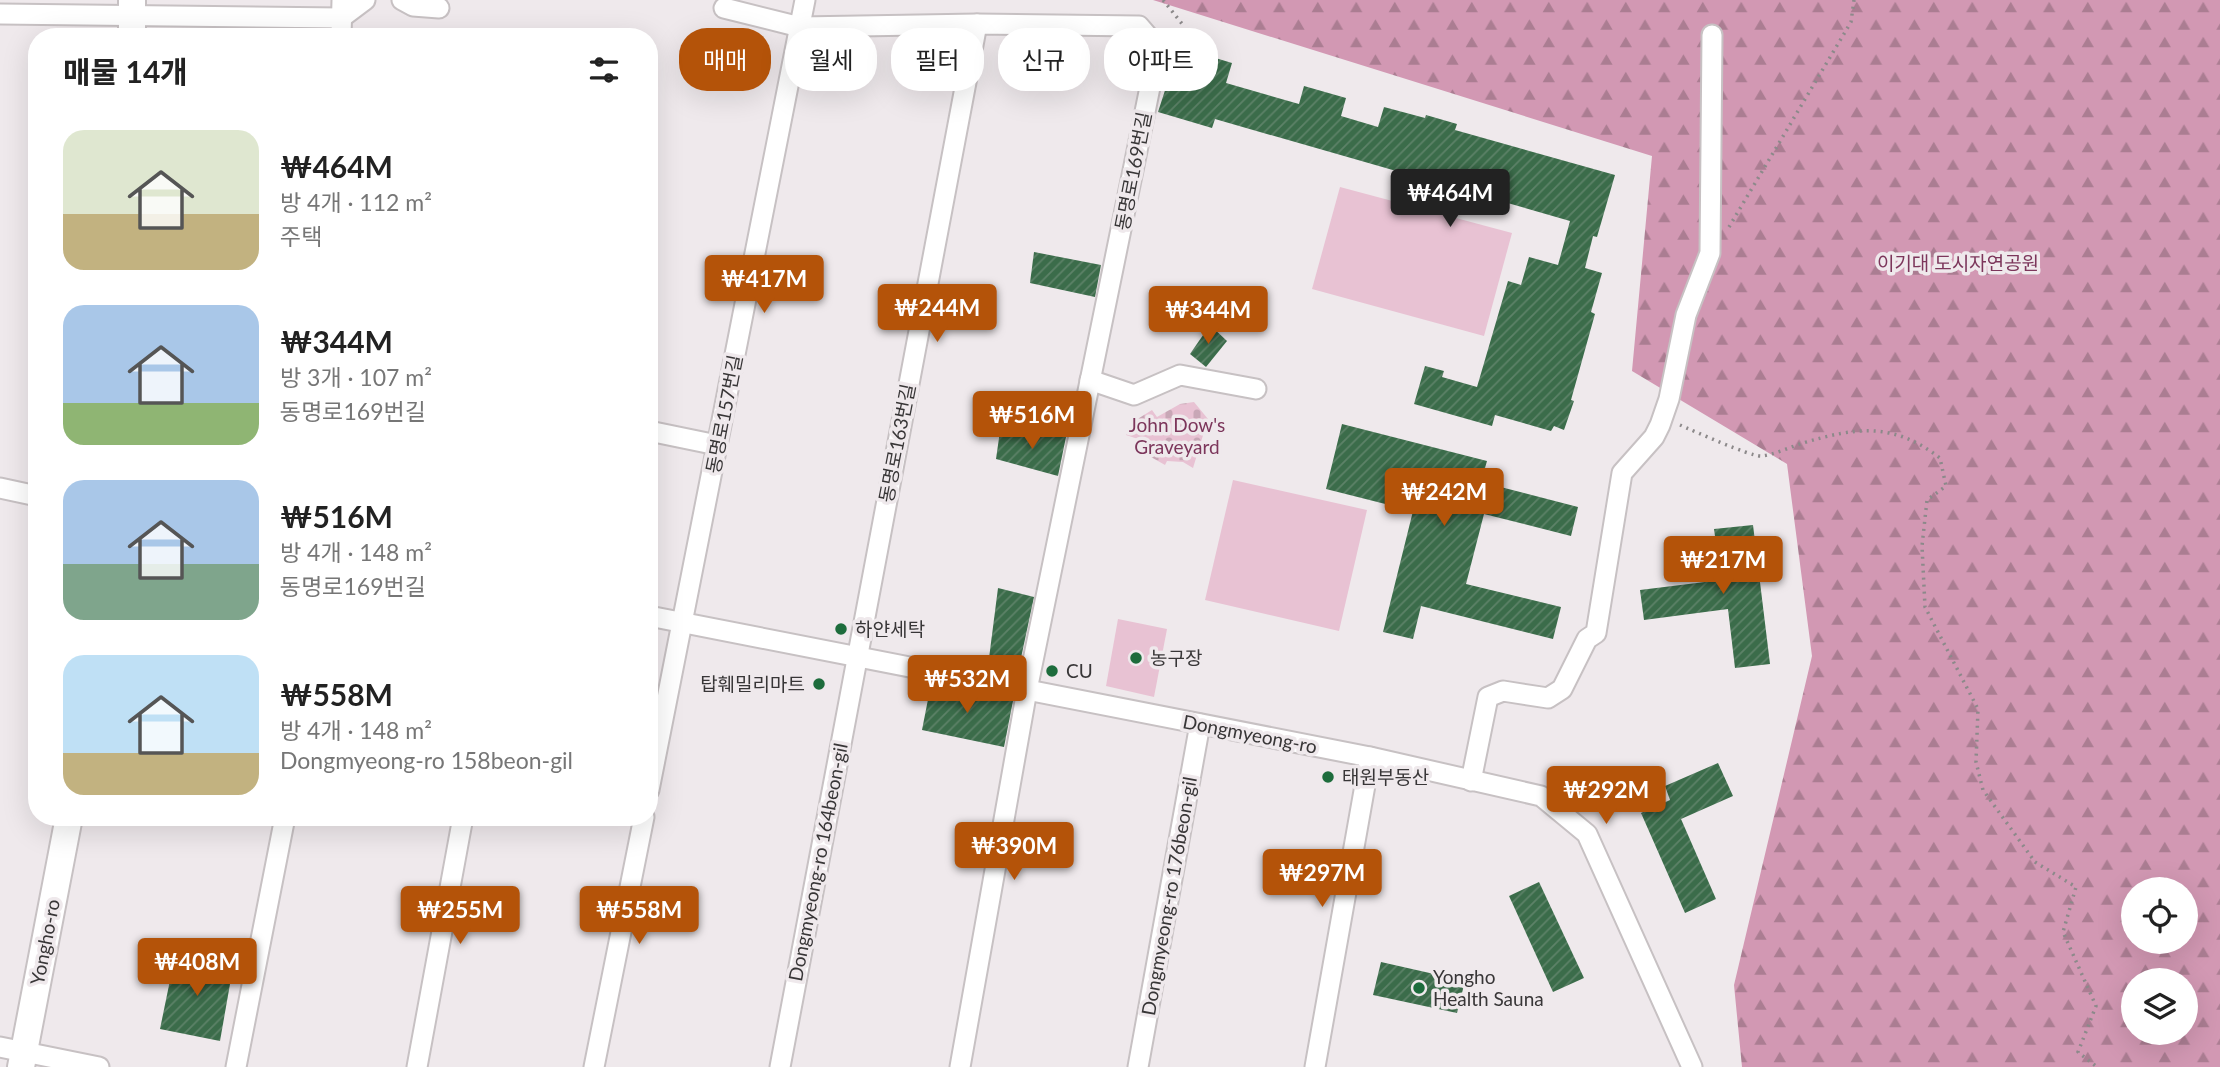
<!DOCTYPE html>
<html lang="ko">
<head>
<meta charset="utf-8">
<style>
	:root { --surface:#fff; --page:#f2f2f2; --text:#222; --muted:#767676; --accent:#b45309 }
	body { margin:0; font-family:Lato,"Noto Sans KR",sans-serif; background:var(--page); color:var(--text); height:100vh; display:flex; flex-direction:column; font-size:26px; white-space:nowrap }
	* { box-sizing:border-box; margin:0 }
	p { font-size:23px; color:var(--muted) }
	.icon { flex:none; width:38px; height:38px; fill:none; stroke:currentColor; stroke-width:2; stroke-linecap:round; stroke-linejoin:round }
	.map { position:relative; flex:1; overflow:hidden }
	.panel { position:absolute; left:28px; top:28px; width:630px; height:798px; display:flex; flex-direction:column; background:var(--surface); border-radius:28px; box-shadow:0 7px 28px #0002 }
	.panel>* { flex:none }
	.banner { position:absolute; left:679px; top:28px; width:665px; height:63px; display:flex; gap:14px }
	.controls { position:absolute; left:2121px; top:877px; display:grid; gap:14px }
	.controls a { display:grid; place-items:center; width:77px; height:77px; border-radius:50%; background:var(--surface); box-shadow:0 7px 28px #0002; font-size:35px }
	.price { position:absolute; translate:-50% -60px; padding:0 16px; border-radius:7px; background:var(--accent); color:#fff; font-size:23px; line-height:46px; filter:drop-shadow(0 2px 4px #0008) }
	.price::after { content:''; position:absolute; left:50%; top:42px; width:21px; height:16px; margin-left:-10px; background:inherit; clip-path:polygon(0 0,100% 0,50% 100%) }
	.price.active { background:#222; color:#fff }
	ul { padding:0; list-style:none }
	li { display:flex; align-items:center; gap:21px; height:175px; padding:0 35px }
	li span { display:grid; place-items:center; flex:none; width:196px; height:140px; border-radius:21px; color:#555 }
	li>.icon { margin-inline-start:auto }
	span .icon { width:84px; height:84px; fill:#fffc; stroke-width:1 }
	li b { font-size:30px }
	h2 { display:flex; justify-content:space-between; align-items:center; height:84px; padding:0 35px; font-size:30px }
	.chip { padding:0 24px; border-radius:28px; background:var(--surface); box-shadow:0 7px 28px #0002; font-size:24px; line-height:63px }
	.chip.active { background:var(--accent); color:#fff }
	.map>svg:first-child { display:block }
</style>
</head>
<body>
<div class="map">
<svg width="2220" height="1067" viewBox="0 0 2220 1067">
	<defs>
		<pattern id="forest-firs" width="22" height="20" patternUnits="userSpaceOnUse" patternTransform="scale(1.75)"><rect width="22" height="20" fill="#d298b3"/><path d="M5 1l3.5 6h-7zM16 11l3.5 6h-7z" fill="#ab7d92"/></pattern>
		<pattern id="cemetery-stones" width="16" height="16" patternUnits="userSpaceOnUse" patternTransform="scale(1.75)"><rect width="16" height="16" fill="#e8c2d3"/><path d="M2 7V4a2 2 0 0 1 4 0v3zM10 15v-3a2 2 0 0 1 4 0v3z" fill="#c8a7b6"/></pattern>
		<pattern id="building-hatch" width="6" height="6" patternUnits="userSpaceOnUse" patternTransform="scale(1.75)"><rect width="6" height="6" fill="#3b6c4a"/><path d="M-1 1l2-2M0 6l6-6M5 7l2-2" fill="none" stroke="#5d8268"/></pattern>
	</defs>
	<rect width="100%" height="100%" fill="#efe9ec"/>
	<path fill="url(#forest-firs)" fill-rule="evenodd" d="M1153 0H2220V1067H1742L1734 985 1812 656 1787 464 1632 371 1652 156ZM2133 889H2186V942H2133ZM2133 980H2186V1032H2133Z"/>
	<polygon fill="url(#cemetery-stones)" points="1194,402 1208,419 1193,468 1183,462 1167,461 1165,465 1151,457 1147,451 1139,450 1141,440 1126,435 1136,420 1152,410 1157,417 1180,404"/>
	<g fill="#e8c2d3">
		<polygon points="1340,187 1512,233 1484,336 1312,289"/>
		<polygon points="1233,480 1367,510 1339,631 1205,600"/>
		<polygon points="1118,619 1167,629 1154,697 1106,686"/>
	</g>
	<g fill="url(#building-hatch)">
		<polygon points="1179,47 1232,63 1226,83 1299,104 1304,86 1346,98 1341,116 1378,127 1384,107 1425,118 1426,115 1457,124 1455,130 1615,175 1597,237 1593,236 1585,268 1602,273 1591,312 1595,314 1571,400 1574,401 1564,430 1554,426 1551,431 1495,415 1492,426 1414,404 1425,366 1444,371 1442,377 1477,387 1508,281 1521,285 1529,257 1558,265 1570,221 1215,119 1212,128 1158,112"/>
		<polygon points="1034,252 1101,265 1095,297 1030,283"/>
		<polygon points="1210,325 1227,341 1206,367 1190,354"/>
		<polygon points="1342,424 1487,461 1481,482 1578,507 1571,536 1484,514 1466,584 1561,607 1553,639 1421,606 1413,639 1383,632 1413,511 1326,489"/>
		<polygon points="1000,431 1066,437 1058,476 996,459"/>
		<polygon points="1753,525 1770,664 1735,668 1728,609 1644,620 1640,590 1721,580 1714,529"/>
		<polygon points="998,588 1034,597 1018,672 988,666"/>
		<polygon points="931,684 1013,701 1004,747 922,730"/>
		<polygon points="1718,763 1733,796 1681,819 1716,899 1685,913 1641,813 1670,800 1665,786"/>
		<polygon points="1539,882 1584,978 1553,992 1509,896"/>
		<polygon points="175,956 233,967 220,1041 160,1029"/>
		<polygon points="1381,962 1465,981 1457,1013 1373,995"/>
	</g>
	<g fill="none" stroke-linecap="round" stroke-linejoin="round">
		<defs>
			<g id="minor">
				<polyline points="402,0 413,6 439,8"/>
				<polyline points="724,8 800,27 977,24 1139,26 1158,48 1027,690 960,1067"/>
				<polyline points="0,14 341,18 365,0"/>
				<polyline points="341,37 342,0"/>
				<polyline points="1090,380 1134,395 1180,375 1256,389"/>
				<polyline points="649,431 717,445"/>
				<polyline points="0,488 37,496"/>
				<polyline points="649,616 1370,757 1541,796 1587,834 1692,1067"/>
				<polyline points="1471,781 1488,697 1503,691 1548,698 1562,689 1587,639 1596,633 1622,473 1654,437 1660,425 1669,399 1686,315 1710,253 1712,35"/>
				<polyline points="649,790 805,0"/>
				<polyline points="0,1047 99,1067"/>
				<polyline points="236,1067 285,817"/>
				<polyline points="417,1067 463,817"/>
				<polyline points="594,1067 644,817"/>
				<polyline points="780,1067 977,24"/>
				<polyline points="1138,1067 1200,724"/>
				<polyline points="1315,1067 1370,757"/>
			</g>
			<g id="major">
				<polyline points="132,37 132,0"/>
				<polyline points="21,1067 69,817"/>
			</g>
		</defs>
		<use href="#minor" stroke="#c7c1c3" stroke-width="23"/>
		<use href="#major" stroke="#c7c1c3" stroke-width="30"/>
		<g stroke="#8c898a" stroke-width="3.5" stroke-dasharray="2 5" stroke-linecap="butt">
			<polyline points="1163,0 1183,25 1183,33 1175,38"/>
			<polyline points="1729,227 1851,22 1854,0"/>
			<path d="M1680 425C1694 431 1749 456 1761 456 1774 455 1790 447 1803 443 1857 427 1893 422 1940 458L1946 486 1927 500 1922 546 1925 607 1978 709 1976 762 1983 790 2035 862 2076 887 2063 932 2096 1006 2078 1052 2097 1067"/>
		</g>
		<use href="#minor" stroke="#fff" stroke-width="19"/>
		<use href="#major" stroke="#fff" stroke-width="26"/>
	</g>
	<g fill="#1d6c3c" stroke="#efe9ec" stroke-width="2.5">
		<circle cx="841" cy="629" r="7"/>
		<circle cx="1136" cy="658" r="7"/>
		<circle cx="1052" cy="671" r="7"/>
		<circle cx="819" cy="684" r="7"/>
		<circle cx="1328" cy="777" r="7"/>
		<circle cx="1419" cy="988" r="7"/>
	</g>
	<g text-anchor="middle" stroke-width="7" stroke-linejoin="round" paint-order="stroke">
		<g font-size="19" fill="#383637" stroke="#efe9ec">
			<text transform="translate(1133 171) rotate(-79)" y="7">동명로169번길</text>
			<text transform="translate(724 414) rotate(-79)" y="7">동명로157번길</text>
			<text transform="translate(897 443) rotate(-79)" y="7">동명로163번길</text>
			<text transform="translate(1250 734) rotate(11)" y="7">Dongmyeong-ro</text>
			<text transform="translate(818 862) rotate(-79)" y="7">Dongmyeong-ro 164beon-gil</text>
			<text transform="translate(1169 896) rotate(-80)" y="7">Dongmyeong-ro 176beon-gil</text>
			<text transform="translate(45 942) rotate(-79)" y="7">Yongho-ro</text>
		</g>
		<g font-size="19" fill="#7c365b" stroke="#efe9ec">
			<text x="1958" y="270">이기대 도시자연공원</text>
			<text x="1177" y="432">John Dow's<tspan x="1177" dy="22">Graveyard</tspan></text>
		</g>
		<g font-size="19" fill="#383637" stroke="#efe9ec" text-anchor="start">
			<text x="855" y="636">하얀세탁</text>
			<text x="1150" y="665">농구장</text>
			<text x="1066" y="678">CU</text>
			<text x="805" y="691" text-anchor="end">탑훼밀리마트</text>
			<text x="1342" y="784">태원부동산</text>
			<text x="1433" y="984">Yongho<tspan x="1433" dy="22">Health Sauna</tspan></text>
		</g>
	</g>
</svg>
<div class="controls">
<a><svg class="icon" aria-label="locate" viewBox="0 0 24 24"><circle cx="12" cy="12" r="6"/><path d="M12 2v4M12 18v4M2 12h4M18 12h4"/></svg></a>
<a><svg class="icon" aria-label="layers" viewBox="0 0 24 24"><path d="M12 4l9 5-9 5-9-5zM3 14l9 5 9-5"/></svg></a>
</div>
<b class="price active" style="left:1450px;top:229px">₩464M</b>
<b class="price" style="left:764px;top:315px">₩417M</b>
<b class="price" style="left:937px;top:344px">₩244M</b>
<b class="price" style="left:1208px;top:346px">₩344M</b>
<b class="price" style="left:1032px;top:451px">₩516M</b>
<b class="price" style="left:1444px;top:528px">₩242M</b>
<b class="price" style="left:1723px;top:596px">₩217M</b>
<b class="price" style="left:967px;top:715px">₩532M</b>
<b class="price" style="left:1606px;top:826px">₩292M</b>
<b class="price" style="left:1014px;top:882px">₩390M</b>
<b class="price" style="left:1322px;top:909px">₩297M</b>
<b class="price" style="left:460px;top:946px">₩255M</b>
<b class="price" style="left:639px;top:946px">₩558M</b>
<b class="price" style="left:197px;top:998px">₩408M</b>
<div class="banner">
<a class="chip active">매매</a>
<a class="chip">월세</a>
<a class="chip">필터</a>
<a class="chip">신규</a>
<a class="chip">아파트</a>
</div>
<section class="panel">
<h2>매물 14개<svg class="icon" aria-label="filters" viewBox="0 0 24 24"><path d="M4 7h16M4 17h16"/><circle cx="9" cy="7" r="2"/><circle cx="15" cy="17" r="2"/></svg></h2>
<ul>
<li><span style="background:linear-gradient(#dfe7d0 60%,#c2b280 0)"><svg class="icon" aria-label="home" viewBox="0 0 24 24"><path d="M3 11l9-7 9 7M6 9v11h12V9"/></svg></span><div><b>₩464M</b><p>방 4개 · 112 m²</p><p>주택</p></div></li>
<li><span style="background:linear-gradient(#a9c7e8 70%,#8fb573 0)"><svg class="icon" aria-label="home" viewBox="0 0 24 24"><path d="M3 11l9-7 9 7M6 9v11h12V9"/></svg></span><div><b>₩344M</b><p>방 3개 · 107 m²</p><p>동명로169번길</p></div></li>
<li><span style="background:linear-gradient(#a9c7e8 60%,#7fa58c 0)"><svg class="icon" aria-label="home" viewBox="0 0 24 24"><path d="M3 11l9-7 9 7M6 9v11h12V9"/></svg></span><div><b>₩516M</b><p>방 4개 · 148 m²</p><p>동명로169번길</p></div></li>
<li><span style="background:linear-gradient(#bfe0f5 70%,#c2b280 0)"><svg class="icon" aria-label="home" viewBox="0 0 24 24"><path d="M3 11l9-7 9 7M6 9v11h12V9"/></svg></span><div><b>₩558M</b><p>방 4개 · 148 m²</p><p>Dongmyeong-ro 158beon-gil</p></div></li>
</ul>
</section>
</div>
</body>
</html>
